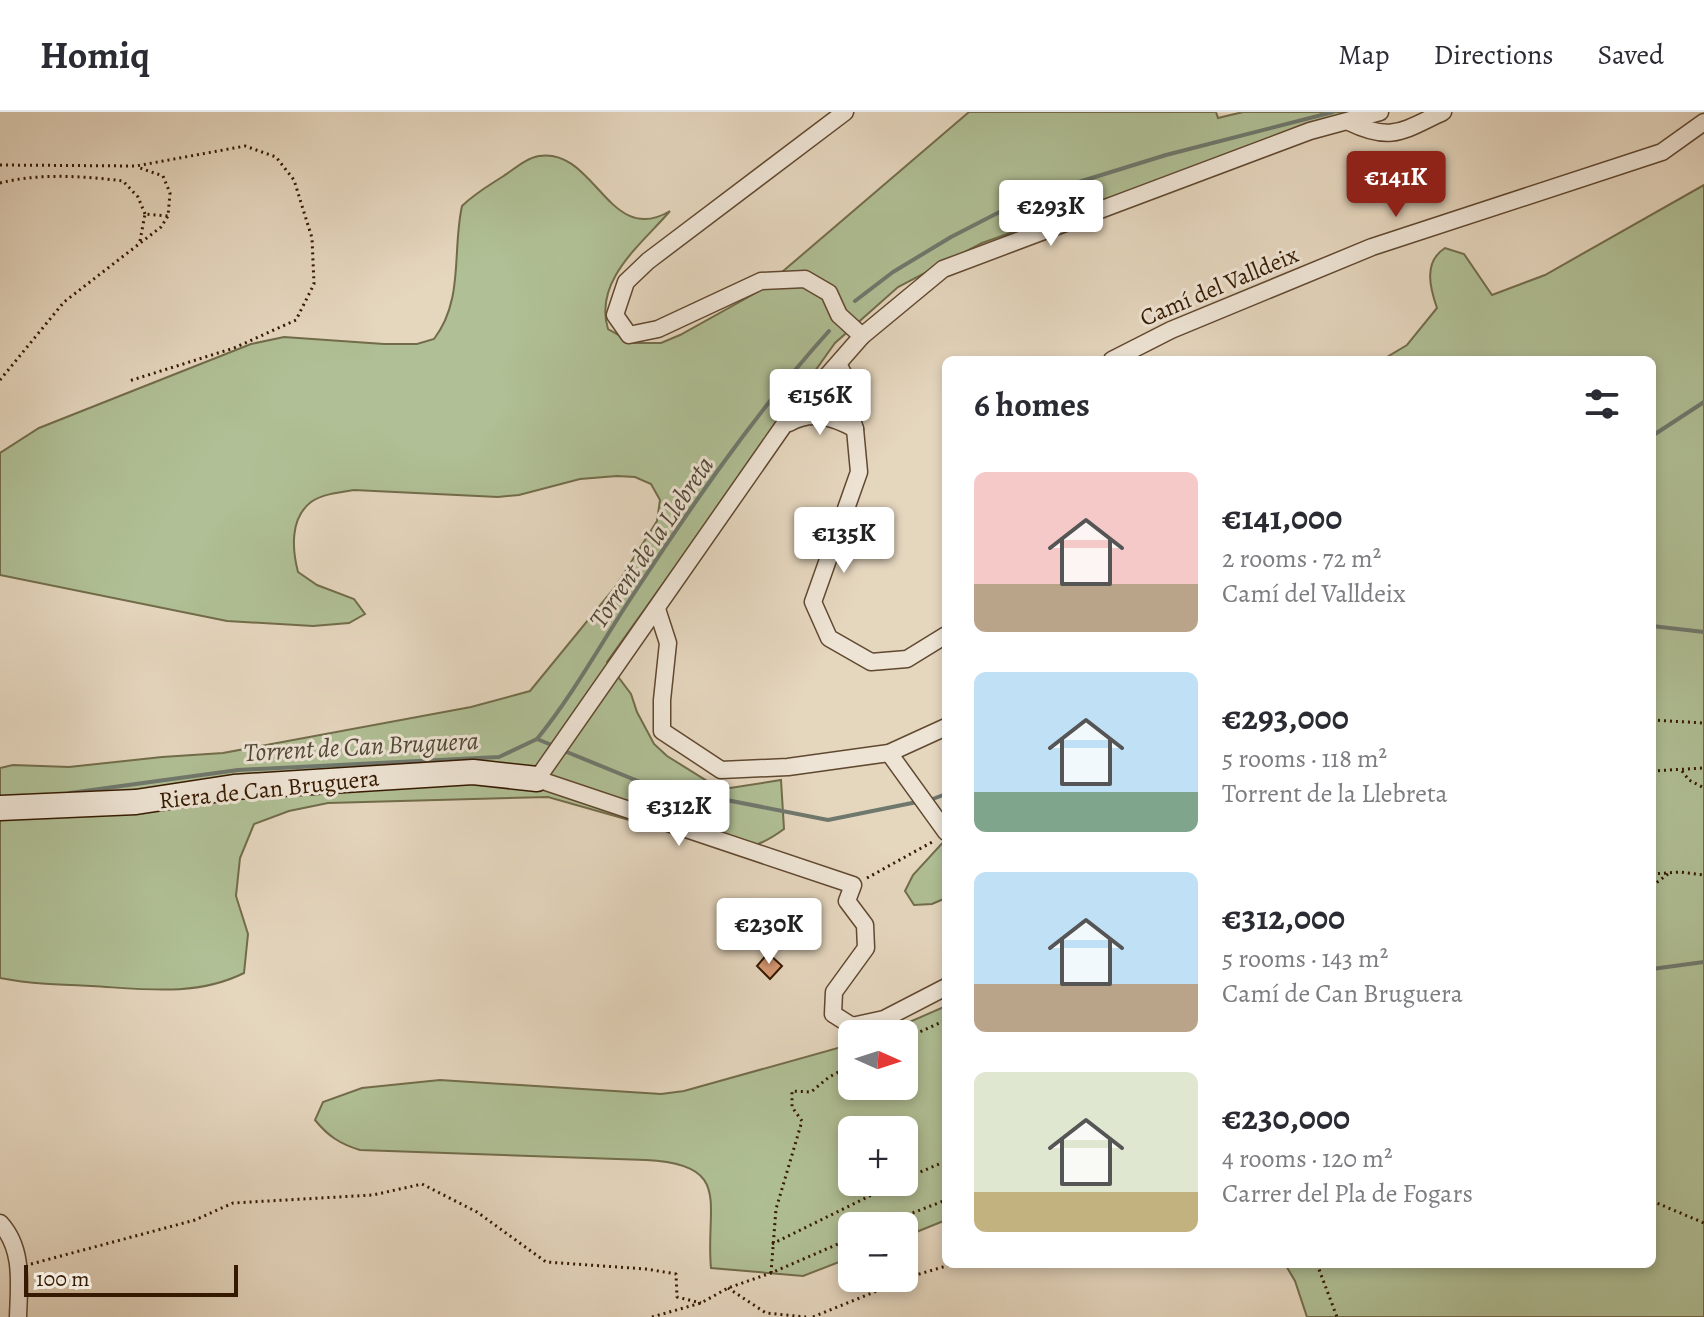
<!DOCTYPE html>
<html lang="en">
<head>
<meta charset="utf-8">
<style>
	:root { --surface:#fff; --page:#f7f7f7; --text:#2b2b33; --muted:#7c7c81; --line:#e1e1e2; --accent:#8f2418 }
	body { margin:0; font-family:Alegreya,serif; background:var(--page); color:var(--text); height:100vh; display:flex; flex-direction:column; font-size:30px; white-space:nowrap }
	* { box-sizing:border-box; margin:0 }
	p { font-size:26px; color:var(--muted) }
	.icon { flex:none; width:44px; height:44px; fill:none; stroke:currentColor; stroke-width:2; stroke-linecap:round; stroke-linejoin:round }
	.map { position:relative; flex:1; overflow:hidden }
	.details { position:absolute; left:942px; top:244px; width:714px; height:912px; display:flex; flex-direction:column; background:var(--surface); border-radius:12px; box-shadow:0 4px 12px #0003 }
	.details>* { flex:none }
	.needle { width:52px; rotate:93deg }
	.tools { position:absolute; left:838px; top:908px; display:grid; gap:16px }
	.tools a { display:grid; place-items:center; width:80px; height:80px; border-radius:12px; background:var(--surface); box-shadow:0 4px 12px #0003; font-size:40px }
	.scale { position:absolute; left:24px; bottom:20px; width:214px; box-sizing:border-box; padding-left:8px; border:4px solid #351900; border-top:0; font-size:22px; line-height:28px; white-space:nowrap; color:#351900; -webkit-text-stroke:6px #eee4d5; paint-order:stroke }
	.price { position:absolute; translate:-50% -68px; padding:0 18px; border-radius:8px; background:#fff; color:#222; font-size:26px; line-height:52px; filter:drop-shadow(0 2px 4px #0008) }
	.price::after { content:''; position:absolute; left:50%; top:48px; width:24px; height:18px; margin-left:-12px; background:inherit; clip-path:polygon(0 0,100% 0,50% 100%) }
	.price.selected { background:var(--accent); color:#fff }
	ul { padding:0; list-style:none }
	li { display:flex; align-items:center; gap:24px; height:200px; padding:0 32px }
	li span { display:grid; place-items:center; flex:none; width:224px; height:160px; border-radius:12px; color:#555 }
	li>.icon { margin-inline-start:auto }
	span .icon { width:96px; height:96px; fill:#fffc; stroke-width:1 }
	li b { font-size:34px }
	h2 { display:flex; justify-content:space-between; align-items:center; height:96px; padding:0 32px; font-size:34px }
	header { display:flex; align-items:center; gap:48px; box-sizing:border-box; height:112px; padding:0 40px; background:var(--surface); border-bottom:2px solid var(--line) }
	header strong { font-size:38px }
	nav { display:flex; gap:44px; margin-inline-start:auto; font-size:28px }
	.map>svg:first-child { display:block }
</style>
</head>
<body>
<header>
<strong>Homiq</strong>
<nav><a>Map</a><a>Directions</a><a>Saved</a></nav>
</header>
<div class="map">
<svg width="1704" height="1205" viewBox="0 0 1704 1205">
	<rect width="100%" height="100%" fill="#e5d6be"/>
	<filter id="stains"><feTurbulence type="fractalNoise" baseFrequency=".0025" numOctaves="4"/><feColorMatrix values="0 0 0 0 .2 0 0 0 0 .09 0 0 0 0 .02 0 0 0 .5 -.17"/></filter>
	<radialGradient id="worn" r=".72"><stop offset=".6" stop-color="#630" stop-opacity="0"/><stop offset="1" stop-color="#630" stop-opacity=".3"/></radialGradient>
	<g fill="#b0bf95" stroke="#726c4a" stroke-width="2" fill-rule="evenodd">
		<path d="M969 0H1216L1218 6 1243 0H1362L1323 10 982 131 898 175 835 231 607 550 631 582 637 600 654 632 667 644 712 672 730 676 781 668 784 717C765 731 751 737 728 736L548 685 328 691 289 699 254 712 240 746 236 784 248 822 244 861C196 885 143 877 92 874 62 873 30 872 0 866V656L13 653 69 655 162 645 223 641 471 595 530 579 616 474 657 409 660 388 651 372 635 365 617 364 580 367 519 383 498 385 354 378C341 380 322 382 311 390 290 406 292 437 298 460L317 473 354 487 365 502 349 511 313 514 227 509 0 463V341L39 316 251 232 284 225 384 232H417L434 227C464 188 452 139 462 94 474 82 488 74 502 65 513 58 526 46 539 44 595 35 609 136 670 99 643 131 593 168 608 217L633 231H661L680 223 761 178Z"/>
		<path d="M1704 73V1205H1307L1295 1169 1285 1152H1652V248H1382L1407 233 1437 196C1430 176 1423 150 1445 136L1464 142 1492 183 1545 163Z"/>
		<polygon points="946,727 946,786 932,792 914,793 905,779 913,763"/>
		<path d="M946 894V1108L904 1125V1114H852V1145L803 1164 711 1156C705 1093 734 1052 646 1048L360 1038C340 1032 328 1024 315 1008L323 990 362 976 440 968 661 982 684 979 852 932V974H904V922H882ZM904 1018V1070H852V1018Z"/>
	</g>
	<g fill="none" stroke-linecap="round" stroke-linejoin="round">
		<g stroke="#6f786d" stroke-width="4">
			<polyline points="855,189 893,160 951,125 1027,86 1166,43 1333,0"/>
			<polyline points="1652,324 1704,290"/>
			<polyline points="1652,514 1704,520"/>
			<path d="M537 627C572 584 599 535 629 489 690 396 754 302 829 219"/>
			<polyline points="562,638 645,672 828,708 917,690"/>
			<polyline points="70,681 238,658 499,645 537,627 554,634"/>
			<polyline points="930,688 946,682"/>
			<polyline points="1652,857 1704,850"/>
		</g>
	</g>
	<polygon fill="#da9b74" stroke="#351900" stroke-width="2" points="768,841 782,854 770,867 757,854"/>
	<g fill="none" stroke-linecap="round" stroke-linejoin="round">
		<defs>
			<g id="street">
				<polyline points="845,0 648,149 626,170 615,203 629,223 658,217 761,169 805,167 829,181 839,203 862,224"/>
				<path d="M1349 10C1392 31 1404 18 1443 0"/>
				<polyline points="1112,248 1171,218 1372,135 1662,40 1704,10"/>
				<polyline points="838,252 844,263 845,285 855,317 859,360 813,490 829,526 871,550 907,547 946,523"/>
				<path d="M789 311C812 298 833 305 855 317"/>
				<polyline points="657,497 668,531 662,588 662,619 721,658 788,655 889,641 946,615"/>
				<polyline points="889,641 946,720"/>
				<polyline points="946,875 884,907 852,914 833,902 834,880 866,836 865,813 847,789 853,773 537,667 784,313 862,224 943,157 1310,19 1380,0"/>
				<path d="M0 1111C24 1137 19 1172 18 1205"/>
			</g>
			<polyline id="secondary" points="0,696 136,690 234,675 473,660 537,667"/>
		</defs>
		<use href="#street" stroke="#614830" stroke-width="19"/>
		<use href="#secondary" stroke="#351900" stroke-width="27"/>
		<g stroke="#351900" stroke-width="3" stroke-dasharray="2 4" stroke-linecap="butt">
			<polyline points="0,53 136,54 245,34 276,45 294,68 312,126 314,172 296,208 234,236 129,269"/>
			<path d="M0 71C39 61 84 64 123 69L138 85 145 102"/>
			<polyline points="140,129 145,102 168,104 170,81 163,64 140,56"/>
			<polyline points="0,268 64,190 161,115 168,104"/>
			<polyline points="1652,608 1704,611"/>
			<polyline points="1652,659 1704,656"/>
			<polyline points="1682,659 1689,668 1704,676"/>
			<polyline points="1652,762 1680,760 1704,763"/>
			<polyline points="867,766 934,729"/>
			<polyline points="1652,774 1668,762"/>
			<polyline points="904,927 946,908"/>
			<polyline points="904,1067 946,1049"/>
			<polyline points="1652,1089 1704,1111"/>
			<polyline points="879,1114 946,1088"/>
			<polyline points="772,1132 898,1070"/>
			<polyline points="31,1152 195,1108 233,1091 373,1083 422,1072 477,1100 546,1150 646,1157 676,1162 677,1185 701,1191"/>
			<polyline points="1317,1152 1337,1205"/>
			<polyline points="771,1161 776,1097 802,1009 792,995 792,979 811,980 829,965 852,953"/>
			<polyline points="728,1176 766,1201 806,1205"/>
			<polyline points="652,1205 701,1191 728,1176 771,1161 852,1126"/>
			<polyline points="813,1205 916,1163 953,1152"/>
		</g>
		<use href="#street" stroke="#eee4d5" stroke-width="16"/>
		<use href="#secondary" stroke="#eee4d5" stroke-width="24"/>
	</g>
	<g text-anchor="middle" stroke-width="6" stroke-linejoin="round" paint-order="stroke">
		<g font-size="24" fill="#351900" stroke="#eee4d5">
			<text transform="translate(1219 174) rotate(-23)" y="8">Camí del Valldeix</text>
			<text transform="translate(269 677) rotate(-6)" y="8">Riera de Can Bruguera</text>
		</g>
		<g font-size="26" font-style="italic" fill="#524937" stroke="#eee4d5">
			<text transform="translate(651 430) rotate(-56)" y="9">Torrent de la Llebreta</text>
			<text transform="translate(361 634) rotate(-3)" y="9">Torrent de Can Bruguera</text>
		</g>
	</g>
	<rect width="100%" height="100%" filter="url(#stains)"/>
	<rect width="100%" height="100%" fill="url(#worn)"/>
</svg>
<div class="tools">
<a><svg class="needle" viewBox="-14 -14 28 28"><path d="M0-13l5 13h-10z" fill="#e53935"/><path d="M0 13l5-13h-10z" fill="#7c7c81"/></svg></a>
<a>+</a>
<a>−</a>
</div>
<div class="scale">100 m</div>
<b class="price selected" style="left:1396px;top:107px">€141K</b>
<b class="price" style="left:1051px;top:136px">€293K</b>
<b class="price" style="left:820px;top:325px">€156K</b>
<b class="price" style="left:844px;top:463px">€135K</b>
<b class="price" style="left:679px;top:736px">€312K</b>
<b class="price" style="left:769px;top:854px">€230K</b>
<section class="details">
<h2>6 homes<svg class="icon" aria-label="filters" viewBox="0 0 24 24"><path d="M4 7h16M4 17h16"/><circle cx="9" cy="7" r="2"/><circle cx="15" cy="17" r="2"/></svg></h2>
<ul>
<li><span style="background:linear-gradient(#f6c9c9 70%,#b9a48a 0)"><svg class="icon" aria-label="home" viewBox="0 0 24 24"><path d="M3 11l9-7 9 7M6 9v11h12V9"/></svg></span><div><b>€141,000</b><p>2 rooms · 72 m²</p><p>Camí del Valldeix</p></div></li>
<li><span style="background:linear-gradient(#bfe0f5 75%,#7fa58c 0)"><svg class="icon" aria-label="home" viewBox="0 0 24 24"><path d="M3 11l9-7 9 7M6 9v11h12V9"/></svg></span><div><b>€293,000</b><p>5 rooms · 118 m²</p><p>Torrent de la Llebreta</p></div></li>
<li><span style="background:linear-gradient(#bfe0f5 70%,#b9a48a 0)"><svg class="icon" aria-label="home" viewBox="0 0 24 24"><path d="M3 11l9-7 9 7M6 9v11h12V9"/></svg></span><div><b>€312,000</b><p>5 rooms · 143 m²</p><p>Camí de Can Bruguera</p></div></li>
<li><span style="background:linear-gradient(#dfe7d0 75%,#c2b280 0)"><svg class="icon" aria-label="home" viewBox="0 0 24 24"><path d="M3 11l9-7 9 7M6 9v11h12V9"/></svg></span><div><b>€230,000</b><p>4 rooms · 120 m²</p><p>Carrer del Pla de Fogars</p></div></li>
</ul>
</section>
</div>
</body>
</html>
